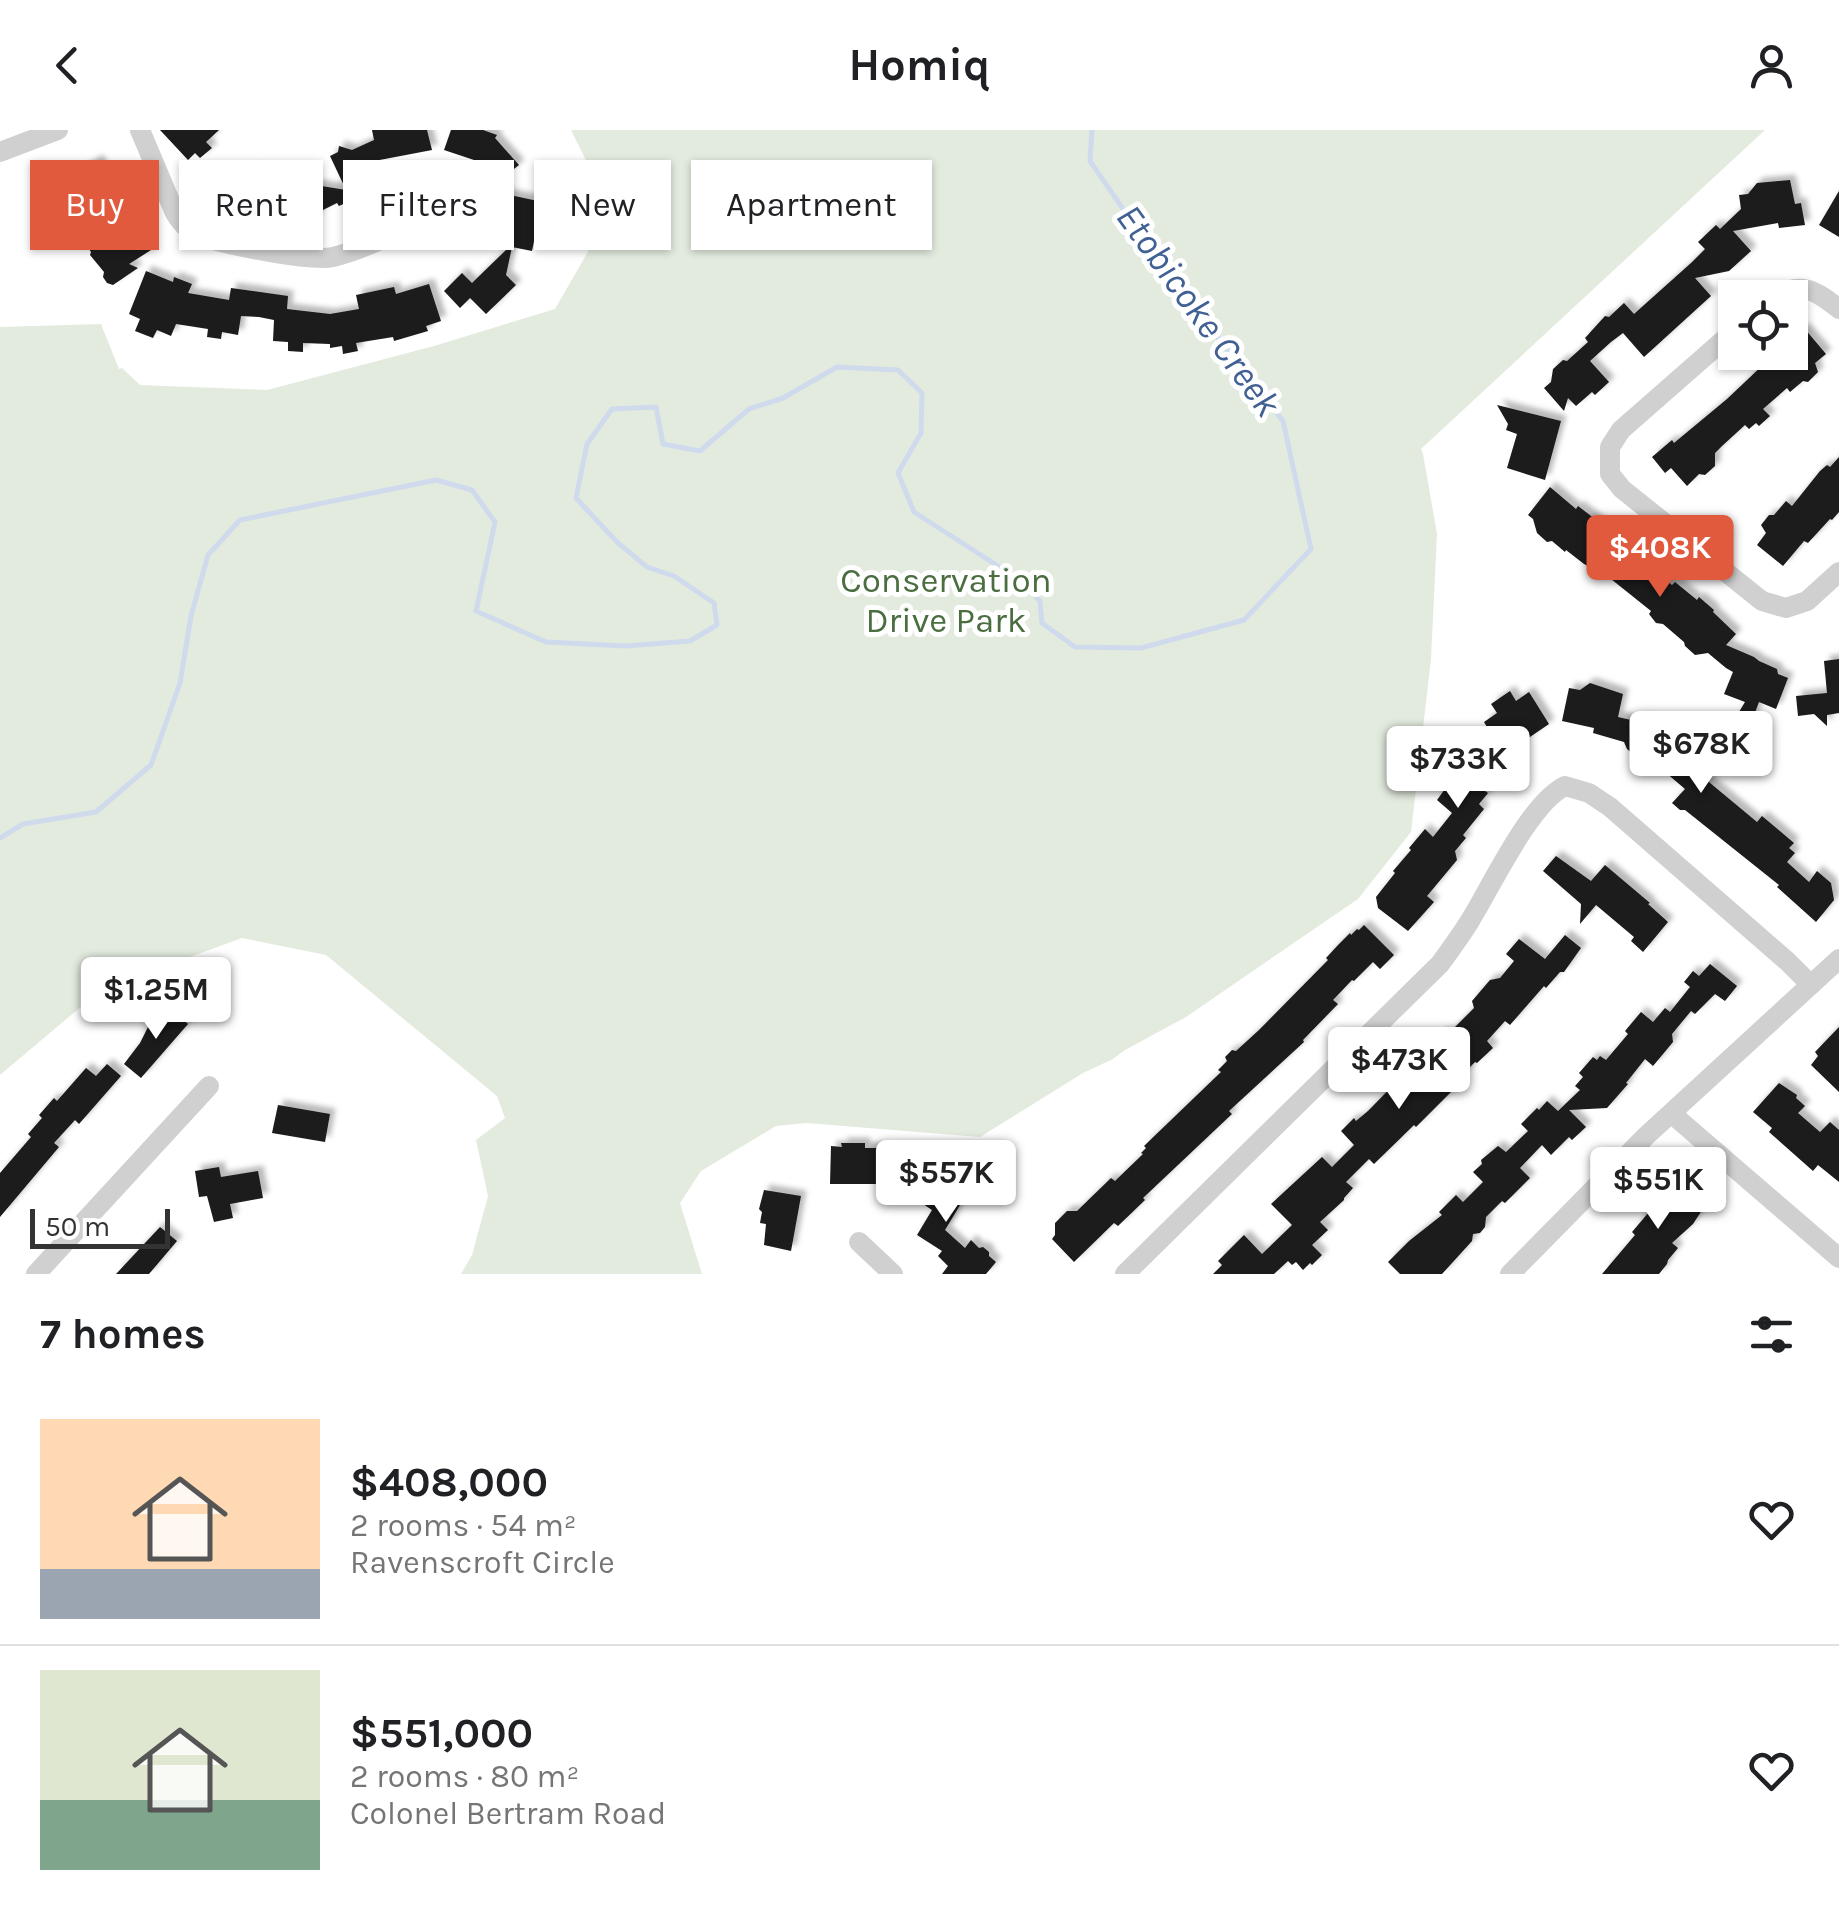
<!DOCTYPE html>
<html lang="en">
<head>
<meta charset="utf-8">
<style>
	:root { --surface:#fff; --page:#f6f6f6; --text:#202124; --muted:#757577; --line:#e0e0e0; --accent:#e15a3e }
	body { margin:0; font-family:Karla,sans-serif; background:var(--page); color:var(--text); height:100vh; display:flex; flex-direction:column; font-size:38px; white-space:nowrap }
	* { box-sizing:border-box; margin:0 }
	p { font-size:32px; color:var(--muted) }
	.icon { flex:none; width:55px; height:55px; fill:none; stroke:currentColor; stroke-width:2; stroke-linecap:round; stroke-linejoin:round }
	.map { position:relative; height:1144px; overflow:hidden }
	.side { display:flex; flex-direction:column; background:var(--surface); flex:1 }
	.side>* { flex:none }
	.top-card { position:absolute; left:30px; top:30px; width:1000px; height:90px; display:flex; gap:20px }
	.buttons { position:absolute; left:1718px; top:150px; display:grid; gap:20px }
	.buttons a { display:grid; place-items:center; width:90px; height:90px; border-radius:0px; background:var(--surface); box-shadow:0 2px 8px #0004; font-size:50px }
	.scale { position:absolute; left:30px; bottom:25px; width:140px; box-sizing:border-box; padding-left:10px; border:5px solid #333; border-top:0; font-size:28px; line-height:35px; white-space:nowrap; color:#333; -webkit-text-stroke:8px #fff; paint-order:stroke }
	.price { position:absolute; translate:-50% -85px; padding:0 22px; border-radius:10px; background:#fff; color:#222; font-size:32px; line-height:65px; filter:drop-shadow(0 2px 5px #0008) }
	.price::after { content:''; position:absolute; left:50%; top:60px; width:30px; height:22px; margin-left:-15px; background:inherit; clip-path:polygon(0 0,100% 0,50% 100%) }
	.price.current { background:var(--accent); color:#fff }
	ul { padding:0; list-style:none }
	li { display:flex; align-items:center; gap:30px; height:250px; padding:0 40px }
	li+li { border-top:2px solid var(--line) }
	li span { display:grid; place-items:center; flex:none; width:280px; height:200px; border-radius:0px; color:#555 }
	li>.icon { margin-inline-start:auto }
	span .icon { width:120px; height:120px; fill:#fffc; stroke-width:1 }
	li b { font-size:42px }
	h2 { display:flex; justify-content:space-between; align-items:center; height:120px; padding:0 40px; font-size:42px }
	.tag { padding:0 35px; border-radius:0px; background:var(--surface); box-shadow:0 2px 8px #0004; font-size:35px; line-height:90px }
	.tag.current { background:var(--accent); color:#fff }
	header { display:flex; justify-content:space-between; align-items:center; height:130px; padding:0 40px; background:var(--surface); font-size:45px; font-weight:700 }
	.map>svg:first-child { display:block }
</style>
</head>
<body>
<header><svg class="icon" aria-label="back" viewBox="0 0 24 24"><path d="M15 5l-7 7 7 7"/></svg>Homiq<svg class="icon" aria-label="person" viewBox="0 0 24 24"><circle cx="12" cy="8" r="4"/><path d="M4 21q1-7 8-7t8 7"/></svg></header>
<div class="map">
<svg width="1839" height="1144" viewBox="0 0 1839 1144">
	<defs>
		<filter id="shadow"><feDropShadow dx="5.5" dy="-5.5" stdDeviation="2.5" flood-color="#0004"/></filter>
	</defs>
	<rect width="100%" height="100%" fill="#fff"/>
	<polygon fill="#e3ebdf" points="571,0 1765,0 1421,319 1423,324 1437,404 1431,529 1411,702 1358,769 1186,887 1125,920 1113,929 1083,943 980,1007 806,993 776,996 701,1041 680,1073 702,1144 461,1144 472,1125 488,1066 476,1010 505,988 497,966 326,825 242,808 102,859 0,945 0,197 101,194 119,239 122,238 140,255 267,260 434,216 555,179 597,106 598,83 603,81 604,67"/>
	<g fill="none" stroke-linecap="round" stroke-linejoin="round">
		<polyline stroke="#cfdaed" stroke-width="5" points="0,708 23,694 96,682 151,635 180,553 191,486 208,425 240,390 436,350 472,360 495,392 476,481 546,512 626,516 690,511 717,495 714,473 674,446 647,437 617,412 576,368 587,314 612,279 656,277 663,314 700,321 749,279 783,268 837,237 898,240 922,263 921,303 898,343 914,382 1015,447 1040,471 1042,493 1075,517 1141,518 1244,490 1311,419 1283,291 1165,140 1090,31 1092,0"/>
	</g>
	<g fill="#1a1a1a" filter="url(#shadow)">
		<polygon points="160,0 219,0 206,12 212,18 200,28 195,23 188,30"/>
		<polygon points="372,0 427,0 432,20 369,32 376,47 346,60 367,63 339,76 337,73 317,83 316,90 296,87 296,82 276,79 277,75 243,66 247,44 251,44 252,39 284,44 284,39 304,43 303,53 346,60 330,26 338,22 339,16 352,20 374,10"/>
		<polygon points="451,0 483,0 497,5 495,8 519,35 510,42 444,20"/>
		<polygon points="98,30 133,100 136,98 151,120 129,134 138,138 113,155 107,153 103,147 104,142 90,125 91,122 85,113 96,106 68,59 75,55 70,46"/>
		<polygon points="1790,50 1795,74 1801,73 1805,95 1779,98 1778,93 1733,101 1751,121 1729,141 1695,148 1711,166 1644,227 1623,203 1611,212 1590,231 1609,252 1595,265 1592,262 1576,276 1568,268 1564,281 1544,258 1551,252 1553,239 1563,230 1567,231 1588,212 1585,208 1605,186 1609,187 1624,173 1634,184 1691,133 1705,119 1698,112 1716,95 1720,99 1741,79 1739,65 1748,64 1757,53"/>
		<polygon points="1839,61 1839,107 1819,95"/>
		<polygon points="496,62 547,73 539,107 535,106 532,121 512,117 506,145 516,155 486,184 470,168 460,178 444,161 462,143 472,153 506,120 491,117 499,79 492,78"/>
		<polygon points="146,141 173,152 174,147 192,154 188,163 229,170 231,158 288,166 287,179 330,184 359,179 356,165 394,157 396,164 429,154 441,191 426,196 428,201 394,211 393,207 356,213 358,221 343,224 342,216 330,218 330,214 303,213 303,222 288,221 288,212 273,211 274,190 259,187 241,186 238,205 222,202 221,209 207,207 208,199 176,194 171,206 157,200 153,208 135,201 140,189 129,184"/>
		<polygon points="1804,198 1826,224 1815,233 1818,242 1808,252 1803,251 1790,262 1787,258 1763,279 1770,286 1759,296 1756,293 1749,299 1745,295 1722,316 1715,323 1715,336 1705,345 1699,344 1687,356 1671,338 1665,343 1652,327 1672,310 1674,313 1727,269 1765,233 1762,230 1770,222 1790,222 1790,210"/>
		<polygon points="1497,275 1561,291 1545,350 1507,338 1517,304 1506,300 1508,294"/>
		<polygon points="1839,327 1839,382 1832,390 1830,389 1808,413 1804,411 1783,436 1757,415 1766,403 1761,395 1769,385 1774,385 1786,371 1792,376 1820,341 1827,335 1830,337"/>
		<polygon points="1550,357 1576,379 1578,376 1616,405 1612,411 1643,436 1651,442 1654,440 1672,455 1675,452 1697,470 1699,467 1714,480 1713,482 1736,504 1726,515 1754,527 1759,531 1777,539 1778,544 1788,548 1776,579 1759,572 1751,593 1736,587 1745,572 1724,564 1733,542 1726,538 1708,523 1695,525 1685,516 1684,512 1663,494 1656,493 1649,484 1651,481 1591,433 1588,436 1584,434 1566,420 1565,422 1552,411 1547,412 1537,403 1533,389 1528,385"/>
		<polygon points="1839,529 1839,583 1827,585 1827,596 1814,584 1798,586 1796,566 1827,563 1824,531"/>
		<polygon points="1590,553 1623,564 1618,587 1644,593 1648,589 1655,595 1660,590 1678,606 1668,618 1757,692 1762,686 1794,713 1789,718 1795,723 1787,732 1809,752 1817,741 1831,753 1834,770 1816,792 1777,757 1779,755 1685,680 1680,680 1672,673 1685,659 1658,636 1649,637 1627,619 1624,612 1593,603 1594,598 1562,591 1569,558 1580,560"/>
		<polygon points="1510,561 1516,571 1529,562 1549,594 1489,635 1497,641 1482,659 1488,663 1479,674 1484,679 1463,705 1466,708 1455,721 1457,730 1427,766 1434,772 1408,801 1378,778 1376,767 1395,743 1393,741 1411,720 1409,718 1425,699 1433,707 1452,683 1437,670 1450,652 1443,647 1454,635 1458,637 1478,612 1491,604 1484,592 1497,583 1491,574"/>
		<polygon points="1556,726 1591,751 1605,735 1650,773 1648,774 1668,792 1643,822 1631,811 1634,807 1596,775 1580,794 1581,774 1543,741"/>
		<polygon points="1364,795 1394,825 1380,839 1373,832 1354,851 1352,850 1333,870 1338,874 1303,910 1304,912 1229,981 1232,984 1143,1068 1145,1070 1118,1096 1114,1093 1074,1132 1052,1109 1055,1105 1055,1093 1067,1081 1077,1081 1111,1048 1115,1051 1143,1024 1141,1023 1146,1018 1144,1016 1221,942 1218,940 1227,931 1225,927 1232,920 1236,921 1259,900 1328,830 1326,828 1339,814 1350,803 1351,805 1357,799 1359,800"/>
		<polygon points="1565,805 1581,818 1564,842 1560,842 1546,858 1544,856 1510,895 1505,891 1487,911 1493,918 1477,933 1475,932 1450,957 1453,960 1416,997 1414,995 1374,1034 1369,1029 1346,1052 1353,1058 1344,1068 1344,1070 1320,1092 1328,1100 1312,1115 1322,1125 1312,1135 1310,1133 1303,1140 1296,1132 1292,1135 1288,1131 1274,1144 1213,1144 1222,1135 1218,1131 1244,1105 1262,1124 1292,1095 1271,1074 1322,1027 1332,1037 1354,1015 1341,1001 1354,988 1356,991 1368,981 1409,939 1420,950 1442,927 1430,915 1443,902 1447,905 1474,878 1472,871 1490,850 1500,848 1514,831 1506,824 1519,809 1545,829"/>
		<polygon points="1710,834 1737,856 1725,871 1715,864 1695,884 1691,881 1672,904 1673,912 1653,936 1645,929 1626,953 1628,954 1607,978 1569,980 1586,997 1572,1010 1569,1007 1551,1025 1542,1015 1520,1038 1530,1048 1505,1073 1502,1071 1486,1087 1485,1097 1480,1103 1473,1104 1472,1111 1442,1144 1400,1144 1388,1132 1409,1111 1442,1085 1439,1082 1456,1065 1463,1072 1483,1052 1473,1042 1482,1034 1481,1030 1498,1016 1506,1022 1528,1001 1521,994 1537,978 1539,980 1547,971 1558,981 1580,960 1575,956 1583,947 1579,943 1593,927 1597,930 1600,926 1606,930 1628,904 1625,901 1641,882 1653,892 1665,878 1670,882 1690,857 1684,852 1693,841 1699,846"/>
		<polygon points="171,879 188,894 141,948 124,934 140,913 150,893"/>
		<polygon points="1839,897 1839,962 1811,935 1818,926 1815,922"/>
		<polygon points="107,934 121,946 79,994 75,990 54,1013 59,1017 0,1087 0,1043 31,1007 28,1004 42,988 39,985 54,968 57,971 86,938 96,946"/>
		<polygon points="1779,953 1797,965 1796,968 1805,976 1798,983 1820,1002 1830,992 1839,1000 1839,1052 1818,1035 1813,1041 1769,1002 1772,998 1753,982"/>
		<polygon points="278,975 330,984 325,1012 272,1003"/>
		<polygon points="841,1013 865,1013 865,1018 880,1018 879,1032 887,1032 887,1054 830,1054 831,1016 842,1017"/>
		<polygon points="915,1036 966,1065 945,1100 965,1118 971,1110 979,1118 983,1117 989,1122 989,1126 996,1132 986,1144 942,1144 948,1136 938,1126 942,1121 917,1105 932,1080 911,1066 913,1055 904,1055"/>
		<polygon points="219,1037 221,1047 258,1041 263,1068 230,1074 233,1088 214,1092 207,1066 199,1067 195,1041"/>
		<polygon points="1677,1050 1706,1074 1693,1094 1672,1113 1678,1118 1668,1130 1667,1134 1659,1144 1602,1144 1635,1105 1632,1102 1649,1082 1644,1078 1656,1065 1658,1067 1664,1059 1667,1061"/>
		<polygon points="764,1060 801,1066 791,1121 764,1115 766,1094 760,1093 762,1082 759,1079"/>
		<polygon points="160,1097 177,1111 149,1144 116,1144"/>
	</g>
	<g fill="none" stroke-linecap="round" stroke-linejoin="round">
		<g stroke="#d0d0d0" stroke-width="20">
			<path d="M140 0 175 83C182 95 190 103 204 107 227 115 312 132 333 127 366 119 396 102 426 88"/>
			<polyline points="0,22 58,0"/>
			<path d="M1772 168C1801 150 1815 160 1839 179"/>
			<polyline points="1735,200 1621,300 1610,317 1610,344 1622,359 1762,471 1786,478 1807,471 1839,442"/>
			<polyline points="1672,984 1839,1128"/>
			<polyline points="859,1112 893,1144"/>
			<polyline points="36,1144 209,956"/>
			<path d="M1125 1144 1440 834C1451 819 1462 804 1471 789 1492 755 1530 673 1565 656L1589 663 1610 677 1787 831 1811 855"/>
			<polyline points="1510,1144 1646,1006 1839,829"/>
		</g>
	</g>
	<g text-anchor="middle" stroke-width="10" stroke-linejoin="round" paint-order="stroke">
		<g font-size="35" fill="#4a6e40" stroke="#fff">
			<text x="946" y="462">Conservation<tspan x="946" dy="40">Drive Park</tspan></text>
		</g>
		<g font-size="38" font-style="italic" fill="#416094" stroke="#fff">
			<text transform="translate(1199 180) rotate(54)" y="13">Etobicoke Creek</text>
		</g>
	</g>
</svg>
<div class="buttons">
<a><svg class="icon" aria-label="locate" viewBox="0 0 24 24"><circle cx="12" cy="12" r="6"/><path d="M12 2v4M12 18v4M2 12h4M18 12h4"/></svg></a>
</div>
<div class="scale">50 m</div>
<b class="price current" style="left:1660px;top:470px">$408K</b>
<b class="price" style="left:1701px;top:666px">$678K</b>
<b class="price" style="left:1458px;top:681px">$733K</b>
<b class="price" style="left:156px;top:912px">$1.25M</b>
<b class="price" style="left:1399px;top:982px">$473K</b>
<b class="price" style="left:946px;top:1095px">$557K</b>
<b class="price" style="left:1658px;top:1102px">$551K</b>
<div class="top-card">
<a class="tag current">Buy</a>
<a class="tag">Rent</a>
<a class="tag">Filters</a>
<a class="tag">New</a>
<a class="tag">Apartment</a>
</div>
</div>
<section class="side">
<h2>7 homes<svg class="icon" aria-label="filters" viewBox="0 0 24 24"><path d="M4 7h16M4 17h16"/><circle cx="9" cy="7" r="2"/><circle cx="15" cy="17" r="2"/></svg></h2>
<ul>
<li><span style="background:linear-gradient(#ffd9b3 75%,#9aa5b1 0)"><svg class="icon" aria-label="home" viewBox="0 0 24 24"><path d="M3 11l9-7 9 7M6 9v11h12V9"/></svg></span><div><b>$408,000</b><p>2 rooms · 54 m²</p><p>Ravenscroft Circle</p></div><svg class="icon" aria-label="heart" viewBox="0 0 24 24"><path d="M12 20l-8-8c-3-5 5-10 8-4 3-6 11-1 8 4z"/></svg></li>
<li><span style="background:linear-gradient(#dfe7d0 65%,#7fa58c 0)"><svg class="icon" aria-label="home" viewBox="0 0 24 24"><path d="M3 11l9-7 9 7M6 9v11h12V9"/></svg></span><div><b>$551,000</b><p>2 rooms · 80 m²</p><p>Colonel Bertram Road</p></div><svg class="icon" aria-label="heart" viewBox="0 0 24 24"><path d="M12 20l-8-8c-3-5 5-10 8-4 3-6 11-1 8 4z"/></svg></li>
</ul>
</section>
</body>
</html>
